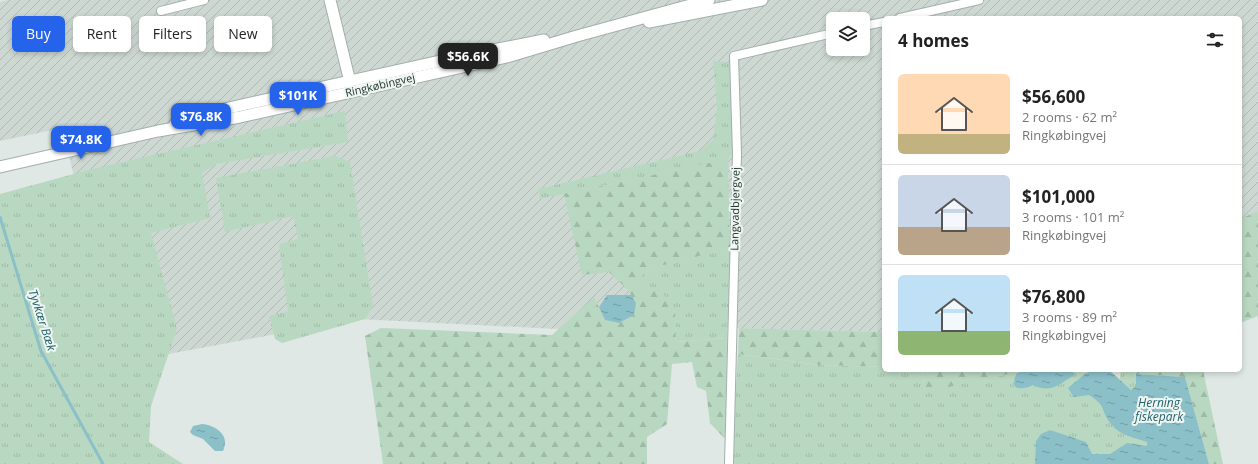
<!DOCTYPE html>
<html lang="en">
<head>
<meta charset="utf-8">
<style>
	:root { --surface:#fff; --page:#f6f6f6; --text:#222; --muted:#767676; --line:#e0e0e0; --accent:#2563eb }
	body { margin:0; font-family:"Open Sans",sans-serif; background:var(--page); color:var(--text); height:100vh; display:flex; flex-direction:column; font-size:15px; white-space:nowrap }
	* { box-sizing:border-box; margin:0 }
	p { font-size:13px; color:var(--muted) }
	.icon { flex:none; width:22px; height:22px; fill:none; stroke:currentColor; stroke-width:2; stroke-linecap:round; stroke-linejoin:round }
	.map { position:relative; flex:1; overflow:hidden }
	.side { position:absolute; left:882px; top:16px; width:360px; height:356px; display:flex; flex-direction:column; background:var(--surface); border-radius:6px; box-shadow:0 2px 6px #0003 }
	.side>* { flex:none }
	.top-card { position:absolute; left:12px; top:16px; width:380px; height:36px; display:flex; gap:8px }
	.tools { position:absolute; left:826px; top:12px; display:grid; gap:8px }
	.tools a { display:grid; place-items:center; width:44px; height:44px; border-radius:6px; background:var(--surface); box-shadow:0 2px 6px #0003; font-size:20px }
	.price { position:absolute; translate:-50% -34px; padding:0 9px; border-radius:8px; background:var(--accent); color:#fff; font-size:13px; line-height:26px; filter:drop-shadow(0 1px 2px #0008) }
	.price::after { content:''; position:absolute; left:50%; top:24px; width:12px; height:9px; margin-left:-6px; background:inherit; clip-path:polygon(0 0,100% 0,50% 100%) }
	.price.active { background:#222; color:#fff }
	ul { padding:0; list-style:none }
	li { display:flex; align-items:center; gap:12px; height:100px; padding:0 16px }
	li+li { border-top:1px solid var(--line) }
	li span { display:grid; place-items:center; flex:none; width:112px; height:80px; border-radius:6px; color:#555 }
	li>.icon { margin-inline-start:auto }
	span .icon { width:48px; height:48px; fill:#fffc; stroke-width:1 }
	li b { font-size:17px }
	h2 { display:flex; justify-content:space-between; align-items:center; height:48px; padding:0 16px; font-size:17px }
	.chip { padding:0 14px; border-radius:6px; background:var(--surface); box-shadow:0 2px 6px #0003; font-size:14px; line-height:36px }
	.chip.active { background:var(--accent); color:#fff }
	.map>svg:first-child { display:block }
</style>
</head>
<body>
<div class="map">
<svg width="1258" height="464" viewBox="0 0 1258 464">
	<defs>
		<pattern id="industrial-furrows" width="10" height="10" patternUnits="userSpaceOnUse"><rect width="10" height="10" fill="#cdd8d3"/><path d="M-1 1l2-2M0 10L10 0M9 11l2-2" fill="none" stroke="#b0bab6"/></pattern>
		<pattern id="grass-tufts" width="24" height="20" patternUnits="userSpaceOnUse"><rect width="24" height="20" fill="#b9d8c1"/><path d="M3 7l-1-3M5 7V3M7 7l1-3M15 17l-1-3M17 17v-4M19 17l1-3" fill="none" stroke="#9fbaa6"/></pattern>
		<pattern id="forest-firs" width="22" height="20" patternUnits="userSpaceOnUse"><rect width="22" height="20" fill="#b9d8c1"/><path d="M5 1l3.5 6h-7zM16 11l3.5 6h-7z" fill="#9fbaa6"/></pattern>
		<pattern id="water-ripples" width="26" height="14" patternUnits="userSpaceOnUse"><rect width="26" height="14" fill="#8bc0c9"/><path d="M2 4q2-2 4 0t4 0M15 11q2-2 4 0t4 0" fill="none" stroke="#719da4"/></pattern>
	</defs>
	<rect width="100%" height="100%" fill="#dfe8e4"/>
	<path fill="url(#industrial-furrows)" fill-rule="evenodd" d="M8 0H1258V288L1240 294V18H884V332L739 328 576 330 358 319 120 363 62 128 0 141V2ZM833 19H863V49H833Z"/>
	<g fill="url(#grass-tufts)">
		<polygon points="713,61 731,63 733,151 728,159 540,199 538,189 700,151 713,140 717,108"/>
		<polygon points="345,111 348,142 216,164 202,173 210,218 151,233 177,329 151,406 149,442 183,464 0,464 0,194 92,169"/>
		<polygon points="335,156 350,162 373,306 365,319 282,343 275,339 269,316 288,311 279,244 298,239 293,216 225,232 216,178"/>
		<polygon points="730,248 727,338 676,342 675,312 636,289 644,270"/>
		<polygon points="738,354 819,365 884,367 884,370 922,370 925,391 1027,370 1067,370 1076,374 1105,370 1110,371 1120,379 1121,370 1132,370 1209,464 731,464"/>
	</g>
	<g fill="url(#forest-firs)">
		<polygon points="728,159 730,248 644,270 636,289 662,292 675,312 676,342 727,338 726,440 710,423 706,391 697,387 692,362 672,364 667,424 647,437 647,464 383,464 365,336 381,328 552,335 594,297 605,320 619,323 634,315 636,303 627,289 609,272 582,275 564,194"/>
		<polygon points="1258,211 1258,316 1240,323 1240,219"/>
		<polygon points="739,328 884,332 884,367 819,365 738,354"/>
		<polygon points="922,370 1027,370 925,392"/>
		<polygon points="1067,370 1096,370 1076,374"/>
		<polygon points="1132,370 1203,370 1223,464 1209,464 1185,377 1136,374"/>
	</g>
	<g fill="url(#water-ripples)">
		<polygon points="607,295 631,295 636,303 634,315 619,323 605,320 599,307"/>
		<path d="M1027 370H1067L1076 374C1059 384 1052 394 1033 385 1021 391 1008 390 1017 373Z"/>
		<path d="M1096 370 1110 371 1131 390 1136 386V374L1185 377 1209 464H1035L1036 441 1041 434 1050 430 1086 442 1092 454H1110L1127 443 1147 446V442C1135 438 1119 435 1111 424 1100 410 1107 406 1089 395L1074 397 1068 388 1086 373Z"/>
		<path d="M202 424C215 425 231 435 223 451H215L203 439 193 435 190 432 193 426Z"/>
	</g>
	<g fill="none" stroke-linecap="round" stroke-linejoin="round">
		<polyline stroke="#8bc0c9" stroke-width="3" points="0,217 41,351 103,464"/>
		<defs>
			<g id="minor">
				<polyline points="161,11 204,0"/>
				<polyline points="900,18 979,0"/>
				<polyline points="863,26 884,22"/>
				<polyline points="729,464 737,154 734,56 833,33"/>
			</g>
			<g id="tertiary">
				<polyline points="330,0 350,82"/>
				<polyline points="649,22 762,0"/>
				<polyline points="175,124 211,112 458,57 544,40"/>
				<polyline points="0,167 158,131 240,117 507,57 577,36 709,0"/>
			</g>
		</defs>
		<use href="#minor" stroke="#a3afab" stroke-width="10"/>
		<use href="#tertiary" stroke="#a3afab" stroke-width="13"/>
		<use href="#minor" stroke="#fff" stroke-width="8"/>
		<use href="#tertiary" stroke="#fff" stroke-width="11"/>
	</g>
	<g text-anchor="middle" stroke-width="4" stroke-linejoin="round" paint-order="stroke">
		<g font-size="11" fill="#223731" stroke="#eff6f2">
			<text transform="translate(380 85) rotate(-13)" y="4">Ringkøbingvej</text>
			<text transform="translate(735 209) rotate(-89)" y="4">Langvadbjergvej</text>
		</g>
		<g font-size="12" font-style="italic" fill="#22616c" stroke="#eff6f2">
			<text transform="translate(42 320) rotate(72)" y="4">Tyvkær Bæk</text>
			<text x="1159" y="407">Herning<tspan x="1159" dy="14">fiskepark</tspan></text>
		</g>
	</g>
</svg>
<div class="tools">
<a><svg class="icon" aria-label="layers" viewBox="0 0 24 24"><path d="M12 4l9 5-9 5-9-5zM3 14l9 5 9-5"/></svg></a>
</div>
<b class="price active" style="left:468px;top:77px">$56.6K</b>
<b class="price" style="left:298px;top:116px">$101K</b>
<b class="price" style="left:201px;top:137px">$76.8K</b>
<b class="price" style="left:81px;top:160px">$74.8K</b>
<div class="top-card">
<a class="chip active">Buy</a>
<a class="chip">Rent</a>
<a class="chip">Filters</a>
<a class="chip">New</a>
</div>
<section class="side">
<h2>4 homes<svg class="icon" aria-label="filters" viewBox="0 0 24 24"><path d="M4 7h16M4 17h16"/><circle cx="9" cy="7" r="2"/><circle cx="15" cy="17" r="2"/></svg></h2>
<ul>
<li><span style="background:linear-gradient(#ffd9b3 75%,#c2b280 0)"><svg class="icon" aria-label="home" viewBox="0 0 24 24"><path d="M3 11l9-7 9 7M6 9v11h12V9"/></svg></span><div><b>$56,600</b><p>2 rooms · 62 m²</p><p>Ringkøbingvej</p></div></li>
<li><span style="background:linear-gradient(#c9d6e8 65%,#b9a48a 0)"><svg class="icon" aria-label="home" viewBox="0 0 24 24"><path d="M3 11l9-7 9 7M6 9v11h12V9"/></svg></span><div><b>$101,000</b><p>3 rooms · 101 m²</p><p>Ringkøbingvej</p></div></li>
<li><span style="background:linear-gradient(#bfe0f5 70%,#8fb573 0)"><svg class="icon" aria-label="home" viewBox="0 0 24 24"><path d="M3 11l9-7 9 7M6 9v11h12V9"/></svg></span><div><b>$76,800</b><p>3 rooms · 89 m²</p><p>Ringkøbingvej</p></div></li>
</ul>
</section>
</div>
</body>
</html>
